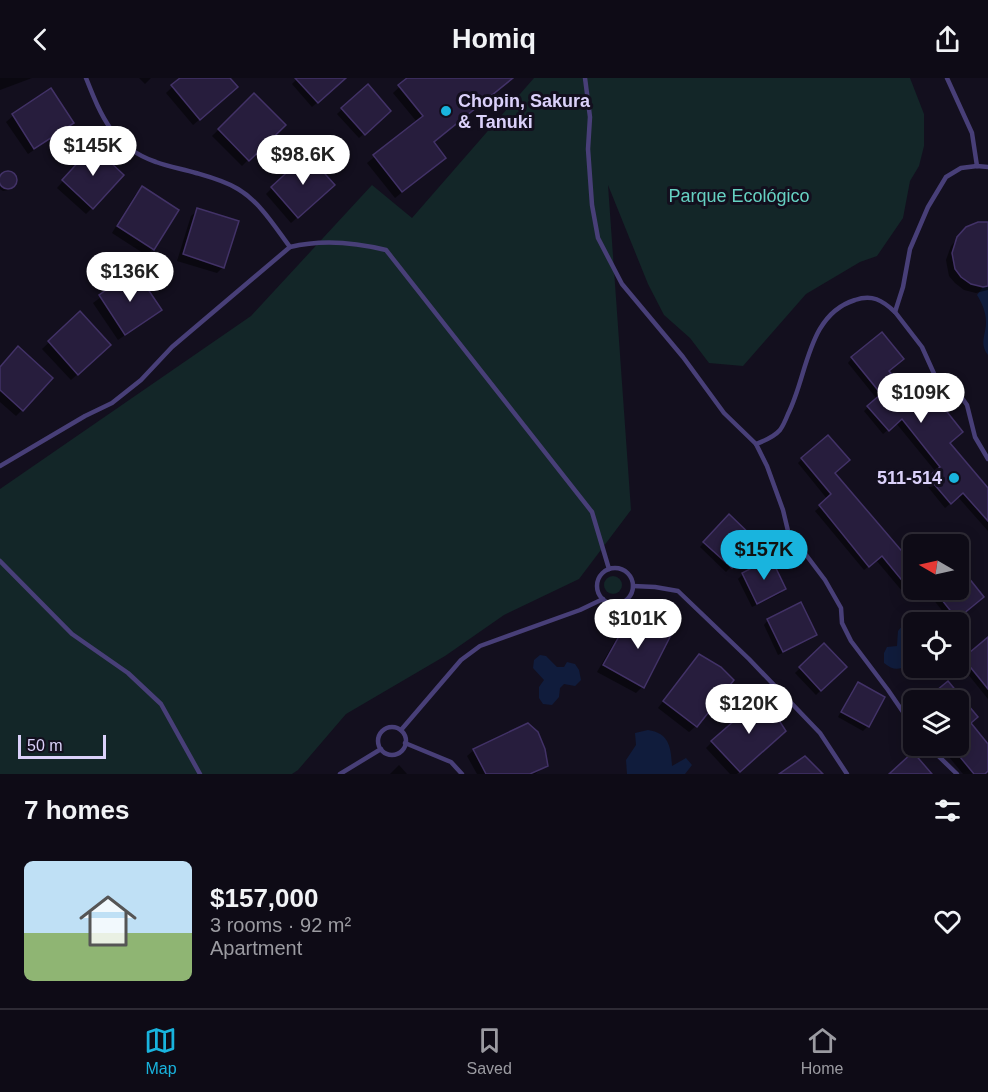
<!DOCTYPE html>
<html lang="en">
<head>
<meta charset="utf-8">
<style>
	:root { --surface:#0e0b16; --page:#17141f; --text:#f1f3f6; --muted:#9b9ba1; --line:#2e2b35; --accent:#19b4de }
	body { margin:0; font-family:Helvetica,sans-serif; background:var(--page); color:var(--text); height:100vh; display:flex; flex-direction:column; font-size:22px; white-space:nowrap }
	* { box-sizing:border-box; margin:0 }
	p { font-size:20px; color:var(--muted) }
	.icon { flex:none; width:33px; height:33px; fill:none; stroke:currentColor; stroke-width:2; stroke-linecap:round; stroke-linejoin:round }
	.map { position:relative; height:696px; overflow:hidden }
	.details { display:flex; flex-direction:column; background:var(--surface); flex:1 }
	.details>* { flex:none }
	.needle { width:39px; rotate:279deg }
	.tools { position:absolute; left:903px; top:456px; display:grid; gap:12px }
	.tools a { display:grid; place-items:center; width:66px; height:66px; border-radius:9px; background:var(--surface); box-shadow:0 3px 15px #0003,0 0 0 2px var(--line); font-size:30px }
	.scale { position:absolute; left:18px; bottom:15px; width:88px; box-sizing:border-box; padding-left:6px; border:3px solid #dbd1fa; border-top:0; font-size:16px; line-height:21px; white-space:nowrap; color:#dbd1fa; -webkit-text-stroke:4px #130f1e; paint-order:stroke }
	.price { position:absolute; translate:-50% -51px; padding:0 14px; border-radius:21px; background:#fff; color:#222; font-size:20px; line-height:39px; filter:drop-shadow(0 2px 3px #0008) }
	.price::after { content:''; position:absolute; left:50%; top:36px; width:18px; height:14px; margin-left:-9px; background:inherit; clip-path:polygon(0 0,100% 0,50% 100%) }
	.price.selected { background:var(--accent); color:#111 }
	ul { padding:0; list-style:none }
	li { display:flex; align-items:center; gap:18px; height:150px; padding:0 24px }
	li span { display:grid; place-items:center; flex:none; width:168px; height:120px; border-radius:9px; color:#555 }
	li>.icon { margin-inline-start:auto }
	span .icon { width:72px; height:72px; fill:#fffc; stroke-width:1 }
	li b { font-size:26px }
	h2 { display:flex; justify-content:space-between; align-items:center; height:72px; padding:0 24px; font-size:26px }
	header { display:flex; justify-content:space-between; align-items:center; height:78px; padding:0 24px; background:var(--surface); font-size:27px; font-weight:700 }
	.dock { display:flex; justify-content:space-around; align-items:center; height:84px; border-top:2px solid var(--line); background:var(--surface); font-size:16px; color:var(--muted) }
	.dock a { display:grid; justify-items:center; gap:3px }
	.dock .selected { color:var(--accent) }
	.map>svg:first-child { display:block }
</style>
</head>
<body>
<header><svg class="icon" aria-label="back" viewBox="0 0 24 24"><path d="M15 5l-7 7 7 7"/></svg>Homiq<svg class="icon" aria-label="share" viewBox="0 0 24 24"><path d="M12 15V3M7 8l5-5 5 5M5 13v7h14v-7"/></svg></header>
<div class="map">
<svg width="988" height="696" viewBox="0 0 988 696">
	<rect width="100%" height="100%" fill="#130f1e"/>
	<g fill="#132628">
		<polygon points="534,0 910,0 924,36 924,68 919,88 910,103 903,140 877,178 860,184 806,216 743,288 709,285 690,260 664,237 648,206 608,107 631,432 579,501 504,537 445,578 346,636 298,692 292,696 0,696 0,411 251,238 372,107 412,140"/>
		<circle cx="613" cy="507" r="9"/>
	</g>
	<g fill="#101c3c">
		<path d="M988 208V277C979 265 986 257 986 244 986 234 982 225 977 217L983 209Z"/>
		<path d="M903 547 912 548C915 561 913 573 910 586 899 592 894 593 884 585V575L887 569 897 568 898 553Z"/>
		<polygon points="540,577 546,578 557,589 564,589 567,584 575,586 579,592 581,602 575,608 564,606 560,610 559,619 552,627 543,626 539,620 539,609 544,602 533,590 534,582"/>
		<path d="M648 652C669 655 671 669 672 688L686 680 692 687 685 696H627L626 682 636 667 635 655Z"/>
	</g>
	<g fill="#0007">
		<polygon points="0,0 32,0 0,12"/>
		<polygon points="139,0 151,0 145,6"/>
		<polygon points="182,0 228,0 229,16 193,47 166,15"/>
		<polygon points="298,0 344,0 312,29 292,6"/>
		<polygon points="409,0 510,0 432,65 437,86 395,120 367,85 417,44 393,15"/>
		<polygon points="367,8 389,33 359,60 337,36"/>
		<polygon points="51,13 72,45 65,51 28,76 6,44 13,38"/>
		<polygon points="253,18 283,47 242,88 212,58"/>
		<polygon points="86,77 92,130 86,136 57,110"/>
		<polygon points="10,95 14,97 15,105 8,112 3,113 0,111 0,101 5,96"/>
		<polygon points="142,110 153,171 146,177 112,155 135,117"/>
		<polygon points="272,110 326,113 291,145 266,116"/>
		<polygon points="198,132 223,189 217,195 177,183 191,138"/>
		<polygon points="988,146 988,212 976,215 964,212 955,205 949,198 946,182 951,168 967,151"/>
		<polygon points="135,194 160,232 118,262 93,225"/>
		<polygon points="80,235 103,273 71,302 42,271"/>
		<polygon points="852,280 888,294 988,412 988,453 958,419 945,430 924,404 936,394 896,345 883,356 864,333 877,321 848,285"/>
		<polygon points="0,290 22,332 16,338 0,324"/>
		<polygon points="802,381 833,395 914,512 917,512 908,520 876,482 864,492 815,433 828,422 798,385"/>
		<polygon points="729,438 755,463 726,494 700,469"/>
		<polygon points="743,496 784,511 780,516 752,529 738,501"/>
		<polygon points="926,512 958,512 977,523 951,544"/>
		<polygon points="633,537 642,609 636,615 597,594 626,544"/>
		<polygon points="768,542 816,557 811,561 778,577 764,547"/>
		<polygon points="988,561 988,621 959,585"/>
		<polygon points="824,567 844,589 816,617 795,595"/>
		<polygon points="693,584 696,648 689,654 658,630"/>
		<polygon points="948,605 976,639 970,646 988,668 988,693 984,696 963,696 945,674 938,679 929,668 958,668 958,622 927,622"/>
		<polygon points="858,606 883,620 868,648 863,653 838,639 853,611"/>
		<polygon points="914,634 914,649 907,640"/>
		<polygon points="778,659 737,696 730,696 706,670 712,664"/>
		<polygon points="474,672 546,687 535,696 477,696 467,678"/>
		<polygon points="399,687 407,696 390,696"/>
	</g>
	<g fill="#271d3d" stroke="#423267" stroke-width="1.5">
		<polygon points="180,0 230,0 238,9 200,42 171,7"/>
		<polygon points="295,0 346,0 318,25"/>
		<polygon points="407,0 513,0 434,64 446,80 402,114 373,77 423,38 398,7"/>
		<polygon points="368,6 391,33 365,57 341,30"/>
		<polygon points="51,10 74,45 34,71 12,36"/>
		<polygon points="254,15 286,47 249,83 218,51"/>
		<polygon points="93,68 124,97 93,131 62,102"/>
		<polygon points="307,76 335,107 298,140 271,109"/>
		<circle cx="8" cy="102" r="9"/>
		<polygon points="142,108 179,132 154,172 117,148"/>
		<polygon points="197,130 239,143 224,190 183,176"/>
		<polygon points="978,144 988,144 988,208 983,209 971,206 961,199 955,191 952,175 957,159 966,149"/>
		<polygon points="135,192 162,232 125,257 99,217"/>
		<polygon points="80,233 111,267 78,297 48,263"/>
		<polygon points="882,254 904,281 889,293 926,336 940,325 963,354 950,365 988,410 988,443 963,415 951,426 928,399 940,389 902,341 889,353 867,328 881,316 851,279"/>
		<polygon points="18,268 53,300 23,333 0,312 0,289"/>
		<polygon points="828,357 850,382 835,395 906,478 914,471 914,517 882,478 869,489 819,427 831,416 801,380"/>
		<polygon points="729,436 757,463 732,490 703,464"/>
		<polygon points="771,480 786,511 757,526 742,495"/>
		<polygon points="964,494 984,519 957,541 934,512 958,512 958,498"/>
		<polygon points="801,524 817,557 783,574 767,541"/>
		<polygon points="632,535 654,544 671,557 644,610 603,587"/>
		<polygon points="988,559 988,611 963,580"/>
		<polygon points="824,565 847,589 821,613 799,589"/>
		<polygon points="699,576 721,589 734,602 697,649 663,623"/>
		<polygon points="948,603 978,639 971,645 988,666 988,693 985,696 974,696 951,668 958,668 958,622 925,622"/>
		<polygon points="858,604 885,619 869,649 841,634"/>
		<polygon points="758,622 773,633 786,653 740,694 711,663"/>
		<polygon points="528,645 538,654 545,671 548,688 530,696 486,696 473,671"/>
		<polygon points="913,674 932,696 889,696"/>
		<polygon points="805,678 823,696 779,696"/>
	</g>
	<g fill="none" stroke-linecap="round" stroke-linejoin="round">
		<g stroke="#483f78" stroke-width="4.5">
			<path d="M86 0C101 38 114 70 156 84 169 89 183 91 196 95 210 99 225 103 238 111 260 124 275 149 290 169"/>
			<polyline points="585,0 590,39 588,71 592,127 598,160 622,206 683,279 724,335 756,366 767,388 783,432 788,453 825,502 841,530 842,545 851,563 888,612 914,650"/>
			<polyline points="947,0 972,55 977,88"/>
			<polyline points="988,89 977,88 961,90 946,99 928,129 910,171 903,209 895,234 922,269 936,300 949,313 962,320 967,327 975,359 988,381"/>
			<path d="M756 366C764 363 774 359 780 352 783 348 786 341 788 336 808 297 807 237 855 222 872 216 882 222 895 234"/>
			<path d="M0 388 85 338 112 325 141 302 172 269 290 169C322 161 354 164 386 172L592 434 609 491"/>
			<polyline points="0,483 72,556 128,595 161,626 200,696"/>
			<circle cx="615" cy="508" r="18"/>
			<polyline points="633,508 655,509 678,513 749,581 820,655 847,696"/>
			<circle cx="392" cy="663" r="14"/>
			<polyline points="401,652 461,582 480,568 580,532 603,521"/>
			<polyline points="405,665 451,684 462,696"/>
			<polyline points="928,668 957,696"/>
			<polyline points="340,696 381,671"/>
		</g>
	</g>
	<g fill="#19b4de" stroke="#130f1e" stroke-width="2">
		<circle cx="446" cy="33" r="6"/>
		<circle cx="954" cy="400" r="6"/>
	</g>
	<g text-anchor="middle" stroke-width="6" stroke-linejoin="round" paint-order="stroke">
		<g font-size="18" font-weight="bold" fill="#dbd1fa" stroke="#130f1e" text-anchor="start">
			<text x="458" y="29">Chopin, Sakura<tspan x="458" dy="21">&amp; Tanuki</tspan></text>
			<text x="942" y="406" text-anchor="end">511-514</text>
		</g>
		<g font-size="18" fill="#66d1c2" stroke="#130f1e">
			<text x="739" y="124">Parque Ecológico</text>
		</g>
	</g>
</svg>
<div class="tools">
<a><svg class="needle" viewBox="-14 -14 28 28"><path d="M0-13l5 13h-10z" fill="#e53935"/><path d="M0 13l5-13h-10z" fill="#9b9ba1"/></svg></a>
<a><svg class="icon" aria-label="locate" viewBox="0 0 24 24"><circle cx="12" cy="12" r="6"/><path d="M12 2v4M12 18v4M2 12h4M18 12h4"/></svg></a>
<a><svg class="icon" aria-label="layers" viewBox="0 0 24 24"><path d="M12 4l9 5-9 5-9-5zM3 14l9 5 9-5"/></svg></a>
</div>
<div class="scale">50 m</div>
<b class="price" style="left:93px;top:99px">$145K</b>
<b class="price" style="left:303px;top:108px">$98.6K</b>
<b class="price" style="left:130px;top:225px">$136K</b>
<b class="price" style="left:921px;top:346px">$109K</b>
<b class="price selected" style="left:764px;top:503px">$157K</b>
<b class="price" style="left:638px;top:572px">$101K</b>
<b class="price" style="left:749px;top:657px">$120K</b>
</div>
<section class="details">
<h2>7 homes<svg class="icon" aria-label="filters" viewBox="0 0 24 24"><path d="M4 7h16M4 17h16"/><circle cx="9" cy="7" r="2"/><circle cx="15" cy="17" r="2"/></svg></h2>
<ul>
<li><span style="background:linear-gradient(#bfe0f5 60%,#8fb573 0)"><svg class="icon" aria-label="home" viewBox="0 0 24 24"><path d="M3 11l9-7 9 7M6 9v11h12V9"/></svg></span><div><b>$157,000</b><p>3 rooms · 92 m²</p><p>Apartment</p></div><svg class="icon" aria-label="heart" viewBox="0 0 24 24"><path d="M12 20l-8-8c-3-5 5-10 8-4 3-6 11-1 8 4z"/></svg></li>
</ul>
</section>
<nav class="dock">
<a class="selected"><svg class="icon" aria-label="map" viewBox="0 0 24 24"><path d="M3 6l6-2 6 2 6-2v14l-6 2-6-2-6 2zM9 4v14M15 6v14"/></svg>Map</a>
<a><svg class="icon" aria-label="saved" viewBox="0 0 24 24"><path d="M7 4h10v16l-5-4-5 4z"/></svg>Saved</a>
<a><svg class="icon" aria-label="home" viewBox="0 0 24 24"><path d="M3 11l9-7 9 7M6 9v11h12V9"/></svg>Home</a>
</nav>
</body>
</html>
